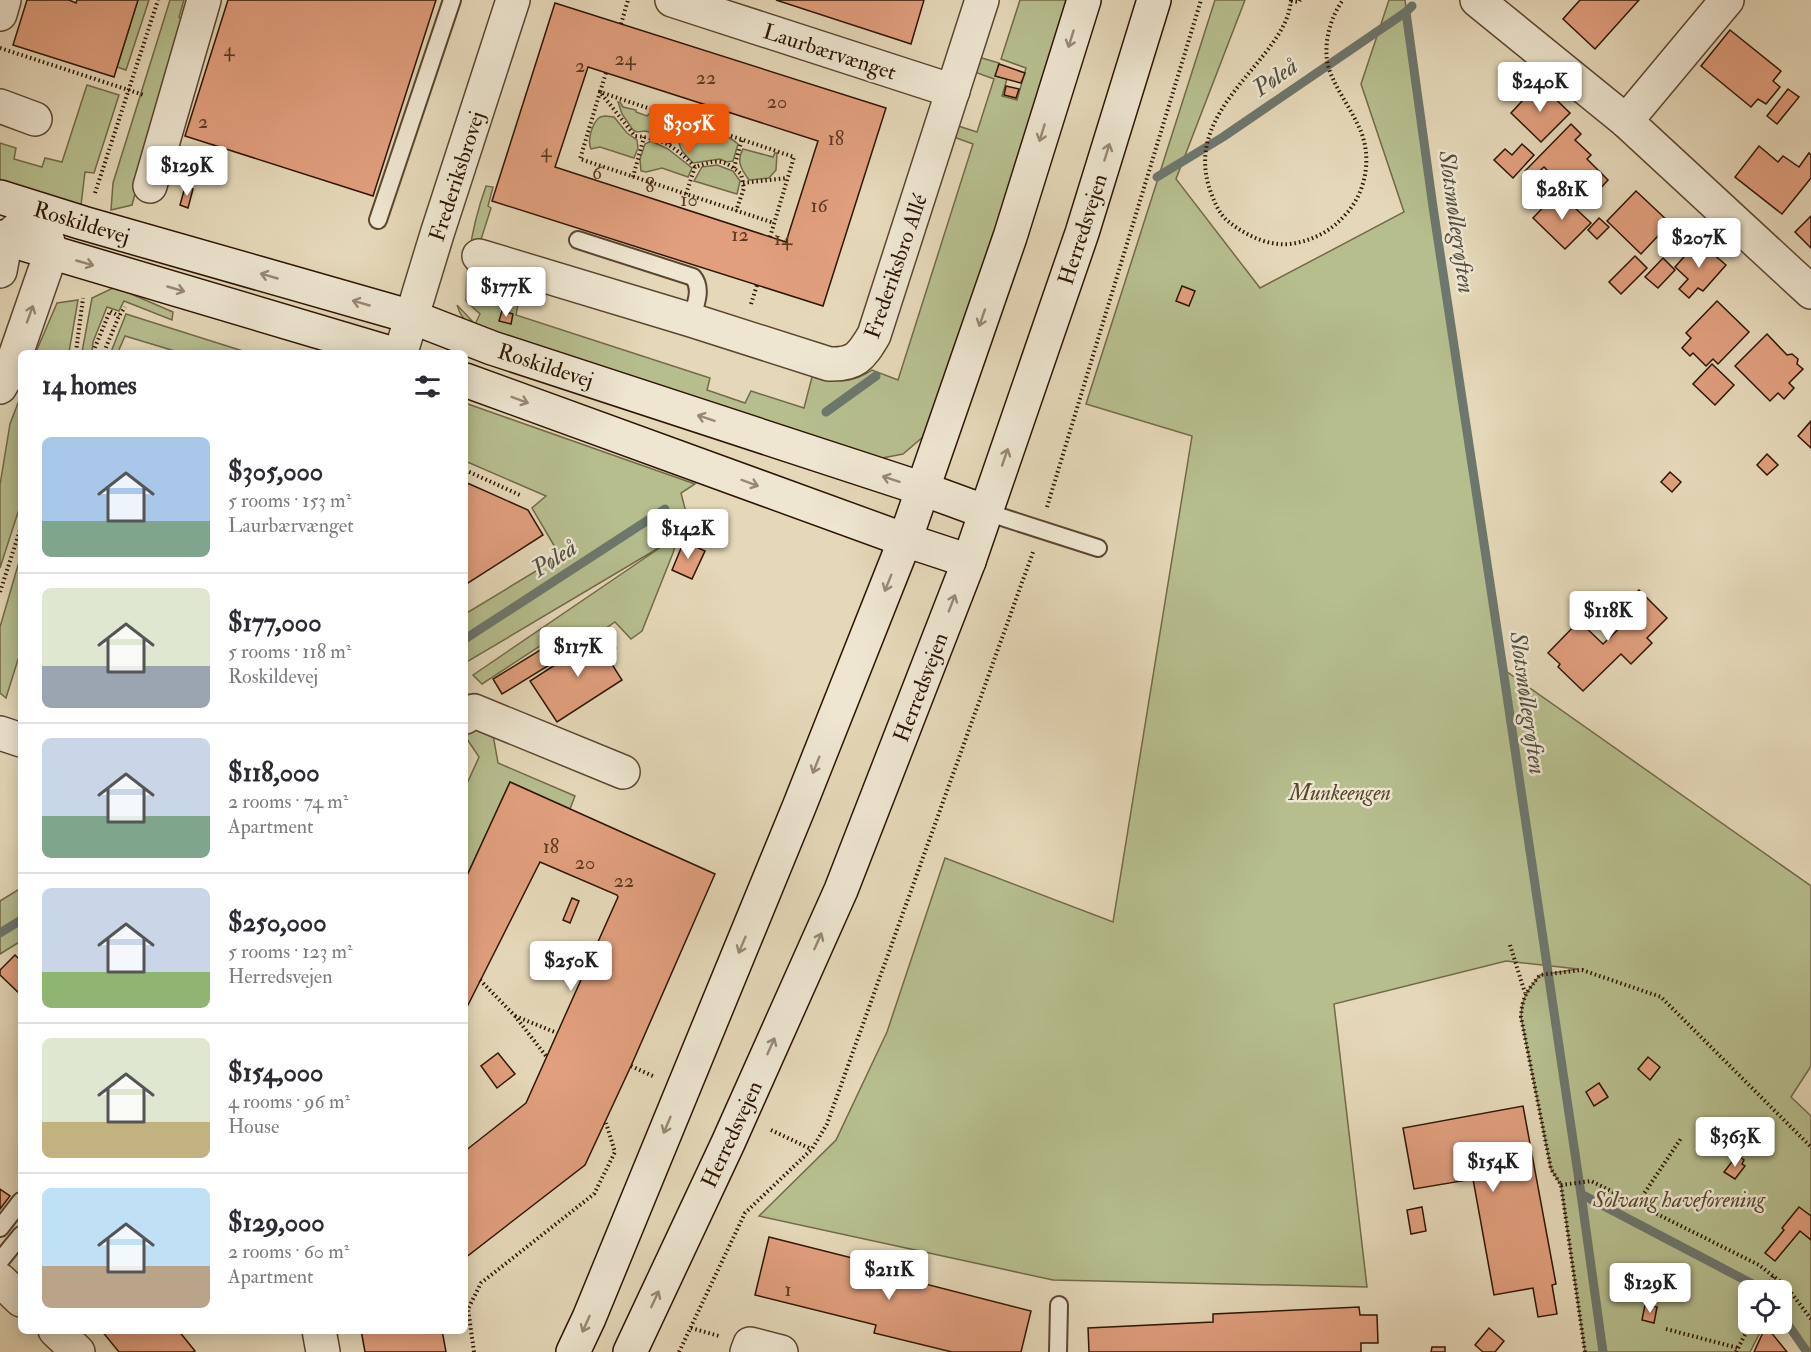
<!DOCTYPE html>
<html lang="en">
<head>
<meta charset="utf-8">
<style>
	:root { --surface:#fff; --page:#f2f2f3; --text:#2b2b33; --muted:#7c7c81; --line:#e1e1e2; --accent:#ea580c }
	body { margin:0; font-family:"IM FELL Double Pica",serif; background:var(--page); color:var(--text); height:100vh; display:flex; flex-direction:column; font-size:22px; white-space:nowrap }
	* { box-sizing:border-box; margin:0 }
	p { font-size:20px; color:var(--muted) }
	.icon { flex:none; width:33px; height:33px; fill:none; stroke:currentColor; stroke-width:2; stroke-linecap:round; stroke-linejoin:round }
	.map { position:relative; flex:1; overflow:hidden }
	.details { position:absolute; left:18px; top:350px; width:450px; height:984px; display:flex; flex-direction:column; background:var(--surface); border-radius:9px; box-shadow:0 3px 15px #0003 }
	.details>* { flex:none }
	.buttons { position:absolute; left:1738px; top:1280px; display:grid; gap:12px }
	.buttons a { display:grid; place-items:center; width:54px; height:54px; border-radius:9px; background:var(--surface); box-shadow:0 3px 15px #0003; font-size:30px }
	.price { position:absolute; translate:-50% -51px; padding:0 14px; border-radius:6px; background:#fff; color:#222; font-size:20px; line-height:39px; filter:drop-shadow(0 2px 3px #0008) }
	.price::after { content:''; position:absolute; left:50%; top:36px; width:18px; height:14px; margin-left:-9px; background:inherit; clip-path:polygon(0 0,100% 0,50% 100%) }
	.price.selected { background:var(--accent); color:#fff }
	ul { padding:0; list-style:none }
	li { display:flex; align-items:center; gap:18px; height:150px; padding:0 24px }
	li+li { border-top:2px solid var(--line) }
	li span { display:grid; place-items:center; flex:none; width:168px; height:120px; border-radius:9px; color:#555 }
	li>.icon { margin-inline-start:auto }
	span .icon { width:72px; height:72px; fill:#fffc; stroke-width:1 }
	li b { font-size:26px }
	h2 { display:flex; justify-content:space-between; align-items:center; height:72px; padding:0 24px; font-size:26px }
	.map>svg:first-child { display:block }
</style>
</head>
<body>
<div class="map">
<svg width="1811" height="1352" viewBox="0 0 1811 1352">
	<rect width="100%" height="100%" fill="#e5d8b8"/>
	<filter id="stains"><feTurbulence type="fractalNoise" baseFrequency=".00333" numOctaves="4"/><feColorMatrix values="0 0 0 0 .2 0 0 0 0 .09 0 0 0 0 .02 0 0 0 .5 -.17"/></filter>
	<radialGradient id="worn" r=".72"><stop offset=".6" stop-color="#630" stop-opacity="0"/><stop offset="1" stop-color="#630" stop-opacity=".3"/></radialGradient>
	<g fill="#b6be8e" stroke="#726a48" stroke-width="1.5">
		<polygon points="138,0 149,0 126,70 117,67"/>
		<polygon points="170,0 184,0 179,17 182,20 132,205 111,210 113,183"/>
		<path d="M1020 0H1068L937 415 924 436 903 454 872 460 471 330 460 313 457 305 475 324 480 314 466 301C466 260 472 225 486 186L493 187 488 206 491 208 471 271 470 289 518 304 516 315 710 378 707 390 745 403 751 391 804 408 812 377C837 381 850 385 872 370L898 380 973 144 951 136 955 125 977 132 994 79 972 71 975 56 999 63 996 76 1007 79 1002 96 1017 100 1026 68 1001 59Z"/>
		<path d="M1215 0H1245L1176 179 1260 288 1404 212 1361 84 1389 0H1405L1433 207 1503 669 1811 886V1066L1791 1097 1811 1116V1352H1807L1782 1316V1290H1749V1323H1765L1750 1352H1585L1561 1185 1551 1169 1521 1017C1522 996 1528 990 1540 975L1578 969 1506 961 1334 1004 1367 1287 1053 1280 759 1216 836 1140 887 1032 945 858 1113 922 1192 436 1086 404Z"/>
		<polygon points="87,85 119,95 94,173 85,172 81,205 0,182 0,143 16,148 14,159 42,167 45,158 62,162"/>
		<polygon points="618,102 620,102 623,107 636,110 636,112 647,116 652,111 665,117 667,124 671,124 666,138 646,131 637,132 633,130 622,114"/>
		<path d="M605 116 614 117 627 133 637 140 638 148 634 158 600 147 591 149C587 140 592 123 600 117Z"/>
		<path d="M684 121 689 131C696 132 702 135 709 136 724 138 724 132 738 144L733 161 727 162 720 159 693 163C681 151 678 148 678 130L682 127Z"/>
		<polygon points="651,141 668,149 692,168 688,177 662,168 646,172 641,171 640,159 645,144"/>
		<path d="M743 149 773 157 775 153H777L776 170 769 178 749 180C741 169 736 161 743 149Z"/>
		<polygon points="717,165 733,171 740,181 737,194 694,181 702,167"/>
		<polygon points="115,287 173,312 172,320 124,301 119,311 107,307 93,342 92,352 82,352 92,298"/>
		<polygon points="78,300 69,352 36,352 57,303"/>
		<polygon points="126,314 246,352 178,352 125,336 118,352 111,352"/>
		<polygon points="21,395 21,503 0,568 0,485 10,424"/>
		<polygon points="465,403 695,484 681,493 690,528 678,536 673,553 642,631 631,639 615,622 562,658 549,640 482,684 473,675 667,543 465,663 465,614 541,568 562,559 532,508 546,496 465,461"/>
		<polygon points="21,555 21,650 6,698 0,693 0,627"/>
		<polygon points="485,727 492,729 498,763 575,796 570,809 510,782 465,880 465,788 479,757 465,736 465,733"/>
		<polygon points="21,888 21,941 0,954 0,901"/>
	</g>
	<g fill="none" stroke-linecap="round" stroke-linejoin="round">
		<g stroke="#6d776d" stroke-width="9">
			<polyline points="1406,12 1433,207 1503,669 1581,1194 1764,1290"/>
			<polyline points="1157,177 1223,137 1406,12 1412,6"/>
			<polyline points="826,412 876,376"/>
			<polyline points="465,639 665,509"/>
			<polyline points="0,933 21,920"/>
			<polyline points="1581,1194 1603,1352"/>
			<polyline points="1782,1316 1807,1352"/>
		</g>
	</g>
	<g fill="#e19f7d" stroke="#2f1503" stroke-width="1.5" fill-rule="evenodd">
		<polygon points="27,0 69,0 76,3 77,0 138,0 114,77 13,45"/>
		<polygon points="228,0 436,0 373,196 185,136"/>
		<polygon points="776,0 924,0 911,44"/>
		<polygon points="1580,0 1639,0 1595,49 1563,19"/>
		<path d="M555 3 886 108 823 306 492 201ZM588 67 818 141 786 242 555 167Z"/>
		<polygon points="1730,30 1781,71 1773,81 1780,87 1766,104 1758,99 1751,107 1701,66"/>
		<polygon points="999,64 1025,73 1021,83 995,76"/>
		<polygon points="1539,83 1570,113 1541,142 1511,113"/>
		<polygon points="1006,86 1019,89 1016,98 1004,95"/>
		<polygon points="1788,89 1799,97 1777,124 1767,116"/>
		<polygon points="1571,124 1581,134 1575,140 1591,155 1587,159 1608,180 1586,204 1566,185 1564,187 1544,167 1532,178 1525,171"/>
		<polygon points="1522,144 1534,155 1513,178 1494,160 1505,149 1512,155"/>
		<polygon points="1759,146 1778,162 1783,156 1799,167 1809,153 1811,155 1811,178 1782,214 1735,177"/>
		<polygon points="185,187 193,189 188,208 180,205"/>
		<polygon points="1636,191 1670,223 1641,254 1607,221"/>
		<polygon points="1558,192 1591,223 1565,249 1533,218"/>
		<polygon points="1811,216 1811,248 1795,232"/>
		<polygon points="1599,218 1609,227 1597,239 1588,230"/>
		<polygon points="1698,241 1726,265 1703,291 1698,288 1689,298 1679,289 1688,279 1675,267"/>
		<polygon points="1635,256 1647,268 1621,294 1609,282"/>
		<polygon points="1663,258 1675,270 1658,288 1645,277"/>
		<polygon points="1182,286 1195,291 1189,306 1176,301"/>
		<polygon points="1717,301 1749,332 1718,364 1713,359 1706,366 1693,353 1690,356 1682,348 1691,338 1686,333"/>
		<polygon points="502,311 513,314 511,324 499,321"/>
		<polygon points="1767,334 1787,355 1792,354 1798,359 1797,364 1803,369 1789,383 1794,388 1784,399 1778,393 1770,401 1735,366"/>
		<polygon points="1712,364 1734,385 1715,405 1693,384"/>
		<polygon points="1811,421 1811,448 1798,436"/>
		<polygon points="1767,454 1778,465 1767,475 1757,465"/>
		<polygon points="1670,472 1681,482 1672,492 1661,482"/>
		<polygon points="465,482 528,510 543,535 465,585"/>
		<polygon points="710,512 719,526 706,534 698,520"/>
		<polygon points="684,541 705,551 692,579 672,570"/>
		<polygon points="1639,590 1667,618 1647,638 1652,643 1631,664 1621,654 1583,691 1558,667 1560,664 1548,653 1579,621 1603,644 1626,622 1617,612"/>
		<polygon points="606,632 616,648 606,655 622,680 557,722 530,681"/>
		<polygon points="550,644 559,659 502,694 493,679"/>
		<polygon points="510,782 715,874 631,1066 585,1165 465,1258 465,1151 526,1103 618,897 617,895 540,862 465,1011 465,880"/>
		<polygon points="572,898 579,901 570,923 563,920"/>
		<polygon points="15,955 21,961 20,994 0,975 0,970"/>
		<polygon points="498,1053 515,1074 497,1088 481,1066"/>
		<polygon points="1648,1057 1660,1067 1650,1080 1638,1069"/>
		<polygon points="1599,1083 1608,1097 1594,1106 1586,1092"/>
		<polygon points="1523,1106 1556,1284 1552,1285 1557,1314 1538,1317 1533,1288 1494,1295 1473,1179 1414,1189 1403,1128"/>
		<polygon points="1739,1156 1744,1160 1742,1164 1745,1166 1735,1179 1724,1172 1735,1158 1737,1159"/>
		<polygon points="0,1189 10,1196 0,1209"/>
		<polygon points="1422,1207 1426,1231 1411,1234 1407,1210"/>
		<polygon points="1799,1207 1811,1216 1811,1240 1800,1231 1775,1261 1765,1253 1784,1230 1782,1228"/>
		<polygon points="769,1237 900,1270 898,1277 1031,1311 1021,1352 952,1352 874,1333 876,1325 755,1295"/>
		<polygon points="1645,1305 1657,1307 1654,1323 1642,1320"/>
		<polygon points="1359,1307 1360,1315 1377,1315 1378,1343 1361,1343 1361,1352 1089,1352 1088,1328 1213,1322 1213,1314"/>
		<polygon points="1766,1326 1787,1352 1754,1352"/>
		<polygon points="1489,1328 1504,1341 1495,1352 1483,1352 1475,1345"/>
		<polygon points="101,1330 178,1330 195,1351 193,1352 119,1352"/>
		<polygon points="361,1330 442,1330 446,1352 365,1352"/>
		<polygon points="1432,1347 1445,1347 1445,1352 1431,1352"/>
	</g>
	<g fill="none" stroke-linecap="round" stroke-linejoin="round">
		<defs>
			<g id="lane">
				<polyline points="378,220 452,0"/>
				<path d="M578 240 693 277C703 289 695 306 691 320"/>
				<polyline points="986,512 1098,548"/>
				<polyline points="0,1228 21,1201"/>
				<polyline points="0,1261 21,1235"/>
				<polyline points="1058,1352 1059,1305"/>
			</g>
			<g id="street">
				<polyline points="672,0 953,91"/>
				<polyline points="1477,0 1626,121 1811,292"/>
				<polyline points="0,14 4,0"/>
				<polyline points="0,106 35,119"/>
				<polyline points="1626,121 1727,0"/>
				<polyline points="150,186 204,0"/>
				<path d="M479 256 691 320 829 364C855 365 861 357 874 335L982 0"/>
				<polyline points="0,271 6,239 39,210 51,253 11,368 0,387"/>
				<polyline points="401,352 437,234 513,0"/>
				<polyline points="465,717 474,711 623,772"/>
				<polyline points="0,733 21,740"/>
				<polyline points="0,1280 21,1300"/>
				<polyline points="55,1330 78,1352"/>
				<polyline points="319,1330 323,1352"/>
				<polyline points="747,1352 750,1344 781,1352"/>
			</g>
			<g id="secondary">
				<polyline points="0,197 83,223 412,317 492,348 923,489 986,512"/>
				<polyline points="0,237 387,352"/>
				<polyline points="465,380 905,540 969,561"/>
				<polyline points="573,1352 589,1318 799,807 905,540 1010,237 1084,0"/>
				<polyline points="630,1352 728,1143 841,890 969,561 1082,233 1154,0"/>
			</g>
		</defs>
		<use href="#lane" stroke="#5c4630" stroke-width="20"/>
		<use href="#street" stroke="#5c4630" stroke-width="36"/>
		<use href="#secondary" stroke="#2f1503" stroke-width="36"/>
		<g stroke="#2f1503" stroke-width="4" stroke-dasharray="1.5 3" stroke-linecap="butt">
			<path d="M1291 0C1289 21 1278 36 1266 52 1234 93 1192 131 1209 187 1213 199 1219 215 1229 222 1248 237 1272 248 1296 243 1316 239 1332 230 1346 214 1367 191 1373 154 1358 125 1349 106 1336 89 1329 69 1322 47 1330 17 1343 0"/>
			<polyline points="1291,1 1299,2 1300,0"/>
			<polyline points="621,24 628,0"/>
			<polyline points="0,48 144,95"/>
			<path d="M606 73 600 92 635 136C666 139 673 146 695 167 717 159 724 159 741 174L744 188 736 211"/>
			<polyline points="669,144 677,117"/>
			<polyline points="190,160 203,164"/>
			<polyline points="734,168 742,139"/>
			<polyline points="633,177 644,137"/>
			<polyline points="743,183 787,178"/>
			<polyline points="95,193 158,0"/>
			<polyline points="686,194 695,167"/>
			<polyline points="770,237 794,157 600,92 580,159 774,223"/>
			<polyline points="751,304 757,285"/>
			<polyline points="76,352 83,298"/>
			<polyline points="93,352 110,311 119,316"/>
			<polyline points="104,352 119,316 125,307"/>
			<polyline points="137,352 141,352"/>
			<polyline points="465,470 522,496"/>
			<polyline points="1047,507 1201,0"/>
			<polyline points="0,592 21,527"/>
			<polyline points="1510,945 1525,993"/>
			<polyline points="480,980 515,1016 546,1056"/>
			<polyline points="515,1016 557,1033"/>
			<polyline points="631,1066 655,1077"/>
			<polyline points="771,1130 811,1149"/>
			<polyline points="1561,1185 1591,1181 1759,1265 1786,1286 1811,1319"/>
			<polyline points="1637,1204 1682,1137"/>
			<polyline points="1767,1290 1773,1276"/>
			<polyline points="691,1328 719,1336"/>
			<polyline points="1666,1329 1738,1348"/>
			<polyline points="474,1352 468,1309 481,1283 594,1194 615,1152 606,1123"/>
			<polyline points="679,1352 745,1213 812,1149 827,1124 1033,552"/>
			<path d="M1585 1352 1561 1185 1551 1169 1521 1017C1522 996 1528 990 1540 975L1582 970 1661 997 1811 1147"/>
			<polyline points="1736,1352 1751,1323"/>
		</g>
		<use href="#lane" stroke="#eee6d1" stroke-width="16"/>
		<use href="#street" stroke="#eee6d1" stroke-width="33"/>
		<use href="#secondary" stroke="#eee6d1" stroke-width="33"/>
	</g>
	<defs><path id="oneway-shaft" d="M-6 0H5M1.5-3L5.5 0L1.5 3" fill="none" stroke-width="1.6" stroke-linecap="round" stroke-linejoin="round" transform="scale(1.5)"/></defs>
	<g stroke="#988874">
		<use href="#oneway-shaft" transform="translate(1071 39) rotate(107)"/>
		<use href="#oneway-shaft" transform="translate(1042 133) rotate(107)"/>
		<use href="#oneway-shaft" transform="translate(1107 152) rotate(-73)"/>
		<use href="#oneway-shaft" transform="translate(85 263) rotate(16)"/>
		<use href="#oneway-shaft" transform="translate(269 276) rotate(-164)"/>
		<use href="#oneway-shaft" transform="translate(176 289) rotate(16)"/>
		<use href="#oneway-shaft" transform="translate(361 303) rotate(-164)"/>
		<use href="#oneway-shaft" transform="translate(30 314) rotate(-70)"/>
		<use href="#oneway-shaft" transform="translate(982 318) rotate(109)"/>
		<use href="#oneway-shaft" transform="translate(520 400) rotate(20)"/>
		<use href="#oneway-shaft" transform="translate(706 418) rotate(-162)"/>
		<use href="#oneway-shaft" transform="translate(1005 457) rotate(-71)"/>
		<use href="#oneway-shaft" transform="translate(891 479) rotate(-162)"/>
		<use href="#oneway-shaft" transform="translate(750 483) rotate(20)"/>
		<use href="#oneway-shaft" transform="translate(888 583) rotate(112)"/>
		<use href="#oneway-shaft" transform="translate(952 603) rotate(-69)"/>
		<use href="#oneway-shaft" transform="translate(816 765) rotate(112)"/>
		<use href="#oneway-shaft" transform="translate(818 941) rotate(-66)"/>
		<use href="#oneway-shaft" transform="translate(742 945) rotate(113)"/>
		<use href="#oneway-shaft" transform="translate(771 1046) rotate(-66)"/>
		<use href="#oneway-shaft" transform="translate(667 1125) rotate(113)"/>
		<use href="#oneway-shaft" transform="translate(655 1299) rotate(-65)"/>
		<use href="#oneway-shaft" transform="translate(586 1324) rotate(114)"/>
	</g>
	<g text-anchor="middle" stroke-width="5" stroke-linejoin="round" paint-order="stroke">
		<g font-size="20" fill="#5c3822">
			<text x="229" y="56">4</text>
			<text x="625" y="65">24</text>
			<text x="580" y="72">2</text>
			<text x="706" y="84">22</text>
			<text x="777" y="108">20</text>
			<text x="203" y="128">2</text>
			<text x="836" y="145">18</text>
			<text x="546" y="157">4</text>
			<text x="597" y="179">6</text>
			<text x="650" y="192">8</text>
			<text x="689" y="206">10</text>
			<text x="819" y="212">16</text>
			<text x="740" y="241">12</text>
			<text x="783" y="245">14</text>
			<text x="551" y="853">18</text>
			<text x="585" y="869">20</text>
			<text x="624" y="887">22</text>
			<text x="788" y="1296">1</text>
		</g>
		<g font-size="22" fill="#2f1503" stroke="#eee6d1">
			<text transform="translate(830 51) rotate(18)" y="8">Laurbærvænget</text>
			<text transform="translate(456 176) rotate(-72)" y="8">Frederiksbrovej</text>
			<text transform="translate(82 222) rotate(17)" y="8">Roskildevej</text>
			<text transform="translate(1082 229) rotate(-72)" y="8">Herredsvejen</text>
			<text transform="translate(895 266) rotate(-71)" y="8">Frederiksbro Allé</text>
			<text transform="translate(546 365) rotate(18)" y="8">Roskildevej</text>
			<text transform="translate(920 687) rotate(-69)" y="8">Herredsvejen</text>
			<text transform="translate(731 1134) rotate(-65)" y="8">Herredsvejen</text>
		</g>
		<g font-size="22" font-style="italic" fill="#58482d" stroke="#eee6d1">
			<text x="1340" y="800">Munkeengen</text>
			<text x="1679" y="1207">Solvang haveforening</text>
		</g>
		<g font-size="24" font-style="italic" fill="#534e41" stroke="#eee6d1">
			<text transform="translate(1275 77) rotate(-35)" y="8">Pøleå</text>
			<text transform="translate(1457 222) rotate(82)" y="8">Slotsmøllegrøften</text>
			<text transform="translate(554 558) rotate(-33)" y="8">Pøleå</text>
			<text transform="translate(1528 703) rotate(82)" y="8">Slotsmøllegrøften</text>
		</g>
	</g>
	<rect width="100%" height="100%" filter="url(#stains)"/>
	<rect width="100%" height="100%" fill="url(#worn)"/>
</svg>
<div class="buttons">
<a><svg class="icon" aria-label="locate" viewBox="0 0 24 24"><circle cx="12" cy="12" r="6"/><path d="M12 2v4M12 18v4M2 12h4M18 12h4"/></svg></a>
</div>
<b class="price" style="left:1540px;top:113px">$240K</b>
<b class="price selected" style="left:689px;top:155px">$305K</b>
<b class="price" style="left:187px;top:197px">$129K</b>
<b class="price" style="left:1562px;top:221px">$281K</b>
<b class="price" style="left:1699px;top:269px">$207K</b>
<b class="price" style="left:506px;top:318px">$177K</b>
<b class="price" style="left:688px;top:560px">$142K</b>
<b class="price" style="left:1608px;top:642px">$118K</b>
<b class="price" style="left:578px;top:678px">$117K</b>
<b class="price" style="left:571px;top:992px">$250K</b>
<b class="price" style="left:1735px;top:1168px">$363K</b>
<b class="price" style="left:1493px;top:1193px">$154K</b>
<b class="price" style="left:889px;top:1301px">$211K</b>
<b class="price" style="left:1650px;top:1314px">$129K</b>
<section class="details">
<h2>14 homes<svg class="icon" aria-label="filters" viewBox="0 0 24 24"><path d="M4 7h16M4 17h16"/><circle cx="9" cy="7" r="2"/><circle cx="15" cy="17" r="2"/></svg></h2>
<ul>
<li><span style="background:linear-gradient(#a9c7e8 70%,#7fa58c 0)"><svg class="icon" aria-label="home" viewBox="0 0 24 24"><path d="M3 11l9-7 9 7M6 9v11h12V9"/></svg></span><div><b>$305,000</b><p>5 rooms · 153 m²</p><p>Laurbærvænget</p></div></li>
<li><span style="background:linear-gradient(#dfe7d0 65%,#9aa5b1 0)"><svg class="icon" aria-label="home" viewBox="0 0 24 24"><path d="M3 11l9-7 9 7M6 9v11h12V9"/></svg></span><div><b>$177,000</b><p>5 rooms · 118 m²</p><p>Roskildevej</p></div></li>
<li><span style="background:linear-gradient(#c9d6e8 65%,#7fa58c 0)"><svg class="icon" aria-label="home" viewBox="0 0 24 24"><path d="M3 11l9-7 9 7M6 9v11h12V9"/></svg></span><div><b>$118,000</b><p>2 rooms · 74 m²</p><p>Apartment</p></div></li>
<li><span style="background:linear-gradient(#c9d6e8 70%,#8fb573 0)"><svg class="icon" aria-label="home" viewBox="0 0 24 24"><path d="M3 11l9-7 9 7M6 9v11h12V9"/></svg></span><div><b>$250,000</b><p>5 rooms · 123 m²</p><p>Herredsvejen</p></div></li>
<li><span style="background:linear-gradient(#dfe7d0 70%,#c2b280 0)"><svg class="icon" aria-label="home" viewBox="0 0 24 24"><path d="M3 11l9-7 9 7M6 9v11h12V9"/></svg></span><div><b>$154,000</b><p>4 rooms · 96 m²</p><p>House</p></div></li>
<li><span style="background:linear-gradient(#bfe0f5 65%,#b9a48a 0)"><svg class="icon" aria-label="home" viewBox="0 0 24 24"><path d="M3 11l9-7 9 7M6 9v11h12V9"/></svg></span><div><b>$129,000</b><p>2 rooms · 60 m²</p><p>Apartment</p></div></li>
</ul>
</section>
</div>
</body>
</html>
